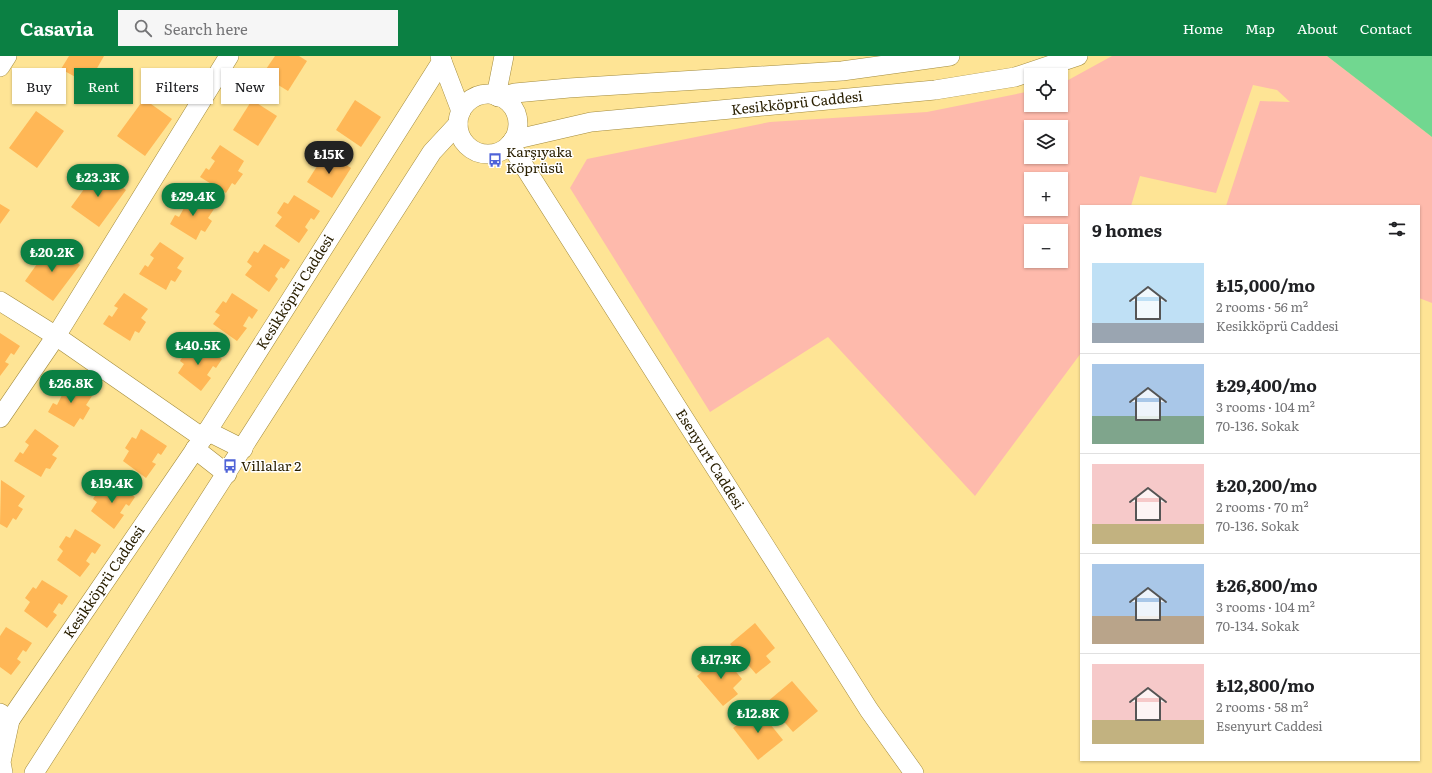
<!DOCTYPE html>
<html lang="en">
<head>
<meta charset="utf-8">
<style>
	:root { --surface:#fff; --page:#f6f6f6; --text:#202124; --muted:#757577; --line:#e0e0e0; --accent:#0b8043 }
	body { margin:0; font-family:Literata,serif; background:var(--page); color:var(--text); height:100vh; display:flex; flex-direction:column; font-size:15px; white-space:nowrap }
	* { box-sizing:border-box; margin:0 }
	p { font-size:13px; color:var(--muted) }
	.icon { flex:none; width:22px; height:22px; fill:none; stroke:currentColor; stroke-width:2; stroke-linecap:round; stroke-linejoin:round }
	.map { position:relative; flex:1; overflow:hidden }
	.drawer { position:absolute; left:1080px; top:149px; width:340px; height:556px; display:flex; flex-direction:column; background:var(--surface); border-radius:0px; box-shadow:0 1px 3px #0004 }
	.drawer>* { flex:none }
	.hud { position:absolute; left:12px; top:12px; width:380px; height:36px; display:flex; gap:8px }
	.buttons { position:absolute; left:1024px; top:12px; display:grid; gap:8px }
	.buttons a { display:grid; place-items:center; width:44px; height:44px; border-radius:0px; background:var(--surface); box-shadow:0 1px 3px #0004; font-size:20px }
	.price { position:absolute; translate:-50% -34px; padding:0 9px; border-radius:14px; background:var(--accent); color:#fff; font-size:13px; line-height:26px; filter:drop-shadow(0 1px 2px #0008) }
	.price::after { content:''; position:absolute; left:50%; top:24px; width:12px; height:9px; margin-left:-6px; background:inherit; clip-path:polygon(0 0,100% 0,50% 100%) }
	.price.current { background:#222; color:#fff }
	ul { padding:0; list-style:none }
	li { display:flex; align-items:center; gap:12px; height:100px; padding:0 12px }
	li+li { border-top:1px solid var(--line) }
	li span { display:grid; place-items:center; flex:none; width:112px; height:80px; border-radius:0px; color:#555 }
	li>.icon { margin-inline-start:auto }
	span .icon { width:48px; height:48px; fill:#fffc; stroke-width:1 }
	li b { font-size:17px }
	h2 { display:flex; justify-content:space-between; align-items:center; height:48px; padding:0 12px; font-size:17px }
	.chip { padding:0 14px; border-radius:0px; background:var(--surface); box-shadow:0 1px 3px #0004; font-size:14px; line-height:36px }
	.chip.current { background:var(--accent); color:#fff }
	header { display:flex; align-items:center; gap:24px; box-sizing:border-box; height:56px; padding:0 20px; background:var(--accent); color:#fff }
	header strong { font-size:19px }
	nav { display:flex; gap:22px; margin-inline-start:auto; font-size:14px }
	.search { width:280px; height:36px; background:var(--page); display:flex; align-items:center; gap:10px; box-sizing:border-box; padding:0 14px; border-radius:0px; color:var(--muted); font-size:15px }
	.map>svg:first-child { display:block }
</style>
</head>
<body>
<header>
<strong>Casavia</strong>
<div class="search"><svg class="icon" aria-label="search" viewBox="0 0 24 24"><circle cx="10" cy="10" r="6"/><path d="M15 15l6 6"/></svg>Search here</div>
<nav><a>Home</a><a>Map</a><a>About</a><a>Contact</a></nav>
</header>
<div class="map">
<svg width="1432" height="717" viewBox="0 0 1432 717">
	<rect width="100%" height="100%" fill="#fee495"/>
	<path fill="#febaac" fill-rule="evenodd" d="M1112 0H1327L1432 81V247L1419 242V150H1226L1260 45 1290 46 1277 34 1253 29 1216 137 1140 120 1131 150H1081V297L975 440 828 281 710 356 570 132 587 103 770 66 927 56 1031 35V49H1061V28ZM1031 71H1061V101H1031ZM1031 123H1061V153H1031ZM1031 175H1061V205H1031Z"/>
	<polygon fill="#71d790" points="1327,0 1432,0 1432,81"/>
	<g fill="#ffb756">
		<polygon points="69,0 104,0 88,28 61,13"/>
		<polygon points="275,0 299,0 307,5 288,35 262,19"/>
		<polygon points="144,43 172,63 145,100 117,80"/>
		<polygon points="252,44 277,60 258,90 233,74"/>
		<polygon points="355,44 381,61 361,91 336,74"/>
		<polygon points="36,55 64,75 37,112 9,92"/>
		<polygon points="220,89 244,105 238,115 243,118 235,129 232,127 226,137 200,121 206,112 209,114 215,105 211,102"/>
		<polygon points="326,96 351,112 332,142 307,126"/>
		<polygon points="98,114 126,134 99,171 71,151"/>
		<polygon points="190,136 214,153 208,162 212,165 205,176 201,174 196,184 170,168 175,159 179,161 184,152 181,149"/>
		<polygon points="294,139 320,155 314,164 311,162 305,171 308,174 299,187 275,170 282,161 277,157 284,146 288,148"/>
		<polygon points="0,148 10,154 0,168"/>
		<polygon points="160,186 184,202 177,212 182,215 175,226 171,224 166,234 139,218 145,209 148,211 154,202 150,199"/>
		<polygon points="51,188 80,209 53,245 25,225"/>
		<polygon points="264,188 290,204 284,213 281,211 275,220 278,223 269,236 245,219 252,210 247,206 254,195 258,197"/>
		<polygon points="124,237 148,253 141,262 146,266 139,277 135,275 130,285 103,268 109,259 112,261 118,252 114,250"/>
		<polygon points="232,237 258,254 252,263 249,260 243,270 247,272 237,285 213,268 220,259 215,256 223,245 226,247"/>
		<polygon points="0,277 20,290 14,299 11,297 5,306 9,308 0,320"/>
		<polygon points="196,287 222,303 216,312 213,310 207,319 211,322 201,335 178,317 184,308 180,305 187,294 191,296"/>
		<polygon points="68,324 92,340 86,349 90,352 83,364 80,362 74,371 48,356 53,347 57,349 62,339 59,337"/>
		<polygon points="35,373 59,390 52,399 57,402 50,413 46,412 41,421 14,405 20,396 23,398 29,389 25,386"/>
		<polygon points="141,373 167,390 161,399 158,397 152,406 156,408 146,422 123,405 129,395 125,392 132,381 136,383"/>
		<polygon points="1,424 25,440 18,450 23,453 16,464 13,462 7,472 0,468"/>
		<polygon points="109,424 135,441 129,450 126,448 120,457 124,459 114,473 91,455 97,446 93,443 100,432 104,434"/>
		<polygon points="75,473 101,489 95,498 92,496 86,505 90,508 80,521 57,504 63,495 59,491 66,480 70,482"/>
		<polygon points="42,524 68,540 62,549 59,547 53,556 57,559 47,572 24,555 30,546 25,542 33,531 36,533"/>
		<polygon points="755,567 775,592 766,600 771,606 756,618 730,588"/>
		<polygon points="6,571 32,587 26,596 23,594 17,603 21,606 11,619 0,611 0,580"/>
		<polygon points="722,599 742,623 733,632 738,638 723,650 697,620"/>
		<polygon points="792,625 818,655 793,676 767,646"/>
		<polygon points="758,653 783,684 758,704 733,672"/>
	</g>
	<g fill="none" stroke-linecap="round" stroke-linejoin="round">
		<defs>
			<g id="minor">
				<polyline points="440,0 461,55"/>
				<polyline points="0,11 7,0"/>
				<circle cx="488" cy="68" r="30"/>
				<polyline points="496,40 504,0"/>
				<polyline points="498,41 515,37 569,32 842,15 950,0"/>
				<polyline points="513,84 591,66 935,34 1015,21 1078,0"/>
				<polyline points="510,88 869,654 914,717"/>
				<polyline points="0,245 56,280 203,382"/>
				<polyline points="0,362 56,280 229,0"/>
				<polyline points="207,375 243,393"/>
				<polyline points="195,393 227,418"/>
				<polyline points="0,657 10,664 1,706 3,717"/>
				<polyline points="10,664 203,382 442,5"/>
				<polyline points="34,717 414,124 432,96 458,68"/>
			</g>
		</defs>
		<use href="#minor" stroke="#a38b3c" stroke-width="20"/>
		<use href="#minor" stroke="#fff" stroke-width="19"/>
	</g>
	<defs>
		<symbol id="bus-bare" viewBox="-9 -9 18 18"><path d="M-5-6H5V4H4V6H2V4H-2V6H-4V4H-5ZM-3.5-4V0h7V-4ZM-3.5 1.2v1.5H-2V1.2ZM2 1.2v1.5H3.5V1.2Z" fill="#4f63d8" stroke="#fff" stroke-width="2.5" paint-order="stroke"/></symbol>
	</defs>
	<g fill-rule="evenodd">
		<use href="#bus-bare" x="485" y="94" width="20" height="20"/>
		<use href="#bus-bare" x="220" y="400" width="20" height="20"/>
	</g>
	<g text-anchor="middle" stroke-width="3" stroke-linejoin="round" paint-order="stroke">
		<g font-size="14" fill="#291f00" stroke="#fff">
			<text transform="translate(797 47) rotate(-6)" y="5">Kesikköprü Caddesi</text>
			<text transform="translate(295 236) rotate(-58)" y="5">Kesikköprü Caddesi</text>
			<text transform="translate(710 403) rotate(58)" y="5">Esenyurt Caddesi</text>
			<text transform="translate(104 526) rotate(-56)" y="5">Kesikköprü Caddesi</text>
		</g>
		<g font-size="14" fill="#291f00" stroke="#fff" text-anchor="start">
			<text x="506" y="101">Karşıyaka<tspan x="506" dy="16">Köprüsü</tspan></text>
			<text x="241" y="415">Villalar 2</text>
		</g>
	</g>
</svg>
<div class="buttons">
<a><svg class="icon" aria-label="locate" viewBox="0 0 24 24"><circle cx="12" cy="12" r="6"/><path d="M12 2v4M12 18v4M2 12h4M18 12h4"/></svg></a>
<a><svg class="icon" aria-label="layers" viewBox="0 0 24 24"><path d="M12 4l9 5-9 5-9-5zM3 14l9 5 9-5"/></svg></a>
<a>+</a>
<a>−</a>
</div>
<b class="price current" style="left:329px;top:119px">₺15K</b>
<b class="price" style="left:98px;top:142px">₺23.3K</b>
<b class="price" style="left:193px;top:161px">₺29.4K</b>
<b class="price" style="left:52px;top:217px">₺20.2K</b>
<b class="price" style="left:198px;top:310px">₺40.5K</b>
<b class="price" style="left:71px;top:348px">₺26.8K</b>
<b class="price" style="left:112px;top:448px">₺19.4K</b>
<b class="price" style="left:721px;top:624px">₺17.9K</b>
<b class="price" style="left:758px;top:678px">₺12.8K</b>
<div class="hud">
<a class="chip">Buy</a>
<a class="chip current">Rent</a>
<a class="chip">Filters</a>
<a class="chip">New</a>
</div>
<section class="drawer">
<h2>9 homes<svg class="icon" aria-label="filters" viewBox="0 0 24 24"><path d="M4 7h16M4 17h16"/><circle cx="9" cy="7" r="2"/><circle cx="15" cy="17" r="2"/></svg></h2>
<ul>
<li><span style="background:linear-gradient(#bfe0f5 75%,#9aa5b1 0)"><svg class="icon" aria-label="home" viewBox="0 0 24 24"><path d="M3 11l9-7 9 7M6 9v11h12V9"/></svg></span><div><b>₺15,000/mo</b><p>2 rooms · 56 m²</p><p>Kesikköprü Caddesi</p></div></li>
<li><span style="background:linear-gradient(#a9c7e8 65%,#7fa58c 0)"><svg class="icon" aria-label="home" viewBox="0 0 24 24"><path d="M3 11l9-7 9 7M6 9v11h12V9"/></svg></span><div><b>₺29,400/mo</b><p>3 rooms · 104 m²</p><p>70-136. Sokak</p></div></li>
<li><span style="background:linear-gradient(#f6c9c9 75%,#c2b280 0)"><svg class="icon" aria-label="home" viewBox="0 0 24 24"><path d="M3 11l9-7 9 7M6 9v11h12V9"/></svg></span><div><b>₺20,200/mo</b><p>2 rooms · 70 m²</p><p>70-136. Sokak</p></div></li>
<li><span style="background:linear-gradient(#a9c7e8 65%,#b9a48a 0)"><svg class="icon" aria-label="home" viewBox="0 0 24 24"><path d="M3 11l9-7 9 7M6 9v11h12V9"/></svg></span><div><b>₺26,800/mo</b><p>3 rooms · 104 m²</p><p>70-134. Sokak</p></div></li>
<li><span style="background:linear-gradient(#f6c9c9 70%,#c2b280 0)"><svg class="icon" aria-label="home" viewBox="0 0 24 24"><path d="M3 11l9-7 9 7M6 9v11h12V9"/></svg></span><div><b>₺12,800/mo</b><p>2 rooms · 58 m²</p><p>Esenyurt Caddesi</p></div></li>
</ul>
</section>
</div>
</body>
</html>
